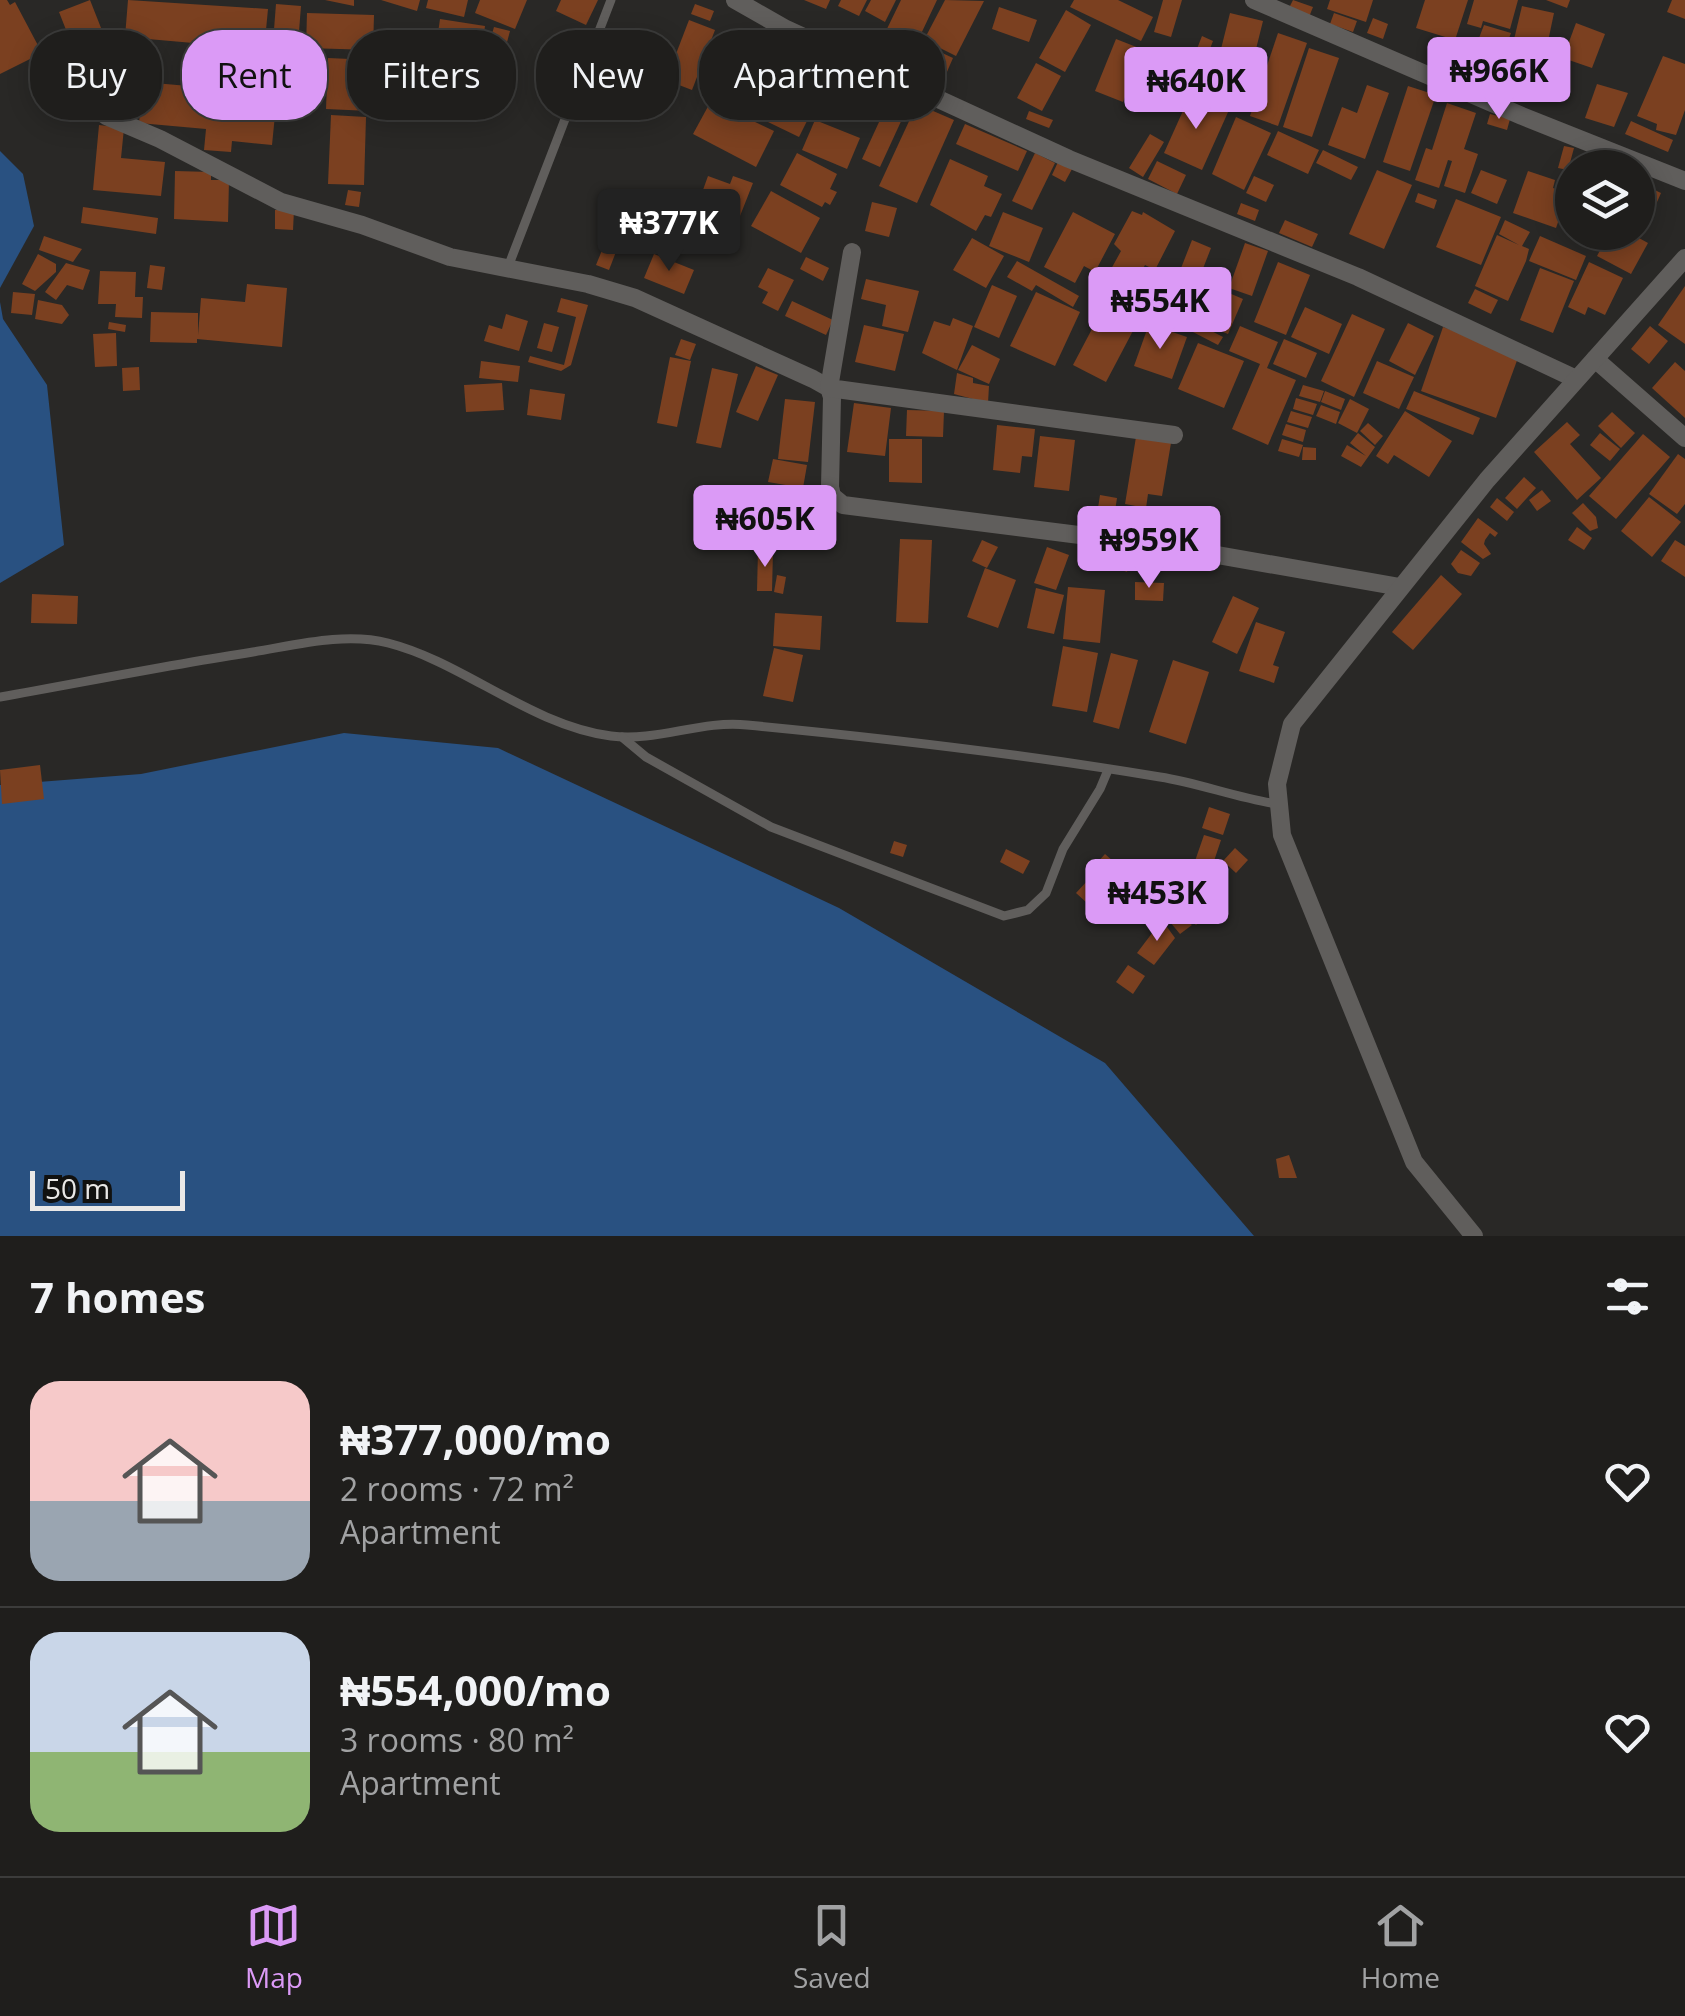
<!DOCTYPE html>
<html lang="en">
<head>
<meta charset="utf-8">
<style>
	:root { --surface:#1f1e1c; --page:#272725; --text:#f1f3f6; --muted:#a1a2a3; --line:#3c3c3b; --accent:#db9af6 }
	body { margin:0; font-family:"Open Sans",sans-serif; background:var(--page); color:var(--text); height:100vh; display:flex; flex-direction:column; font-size:38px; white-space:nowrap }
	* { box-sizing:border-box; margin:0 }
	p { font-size:32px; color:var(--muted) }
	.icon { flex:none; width:55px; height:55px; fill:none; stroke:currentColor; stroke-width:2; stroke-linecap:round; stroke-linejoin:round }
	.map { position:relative; height:1236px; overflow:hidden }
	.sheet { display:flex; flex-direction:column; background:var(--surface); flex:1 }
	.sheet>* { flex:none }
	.guide { position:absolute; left:30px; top:30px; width:1000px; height:90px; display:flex; gap:20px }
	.controls { position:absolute; left:1555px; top:150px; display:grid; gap:20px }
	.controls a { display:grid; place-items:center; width:100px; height:100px; border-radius:50%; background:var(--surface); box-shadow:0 5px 25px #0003,0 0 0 2px var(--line); font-size:50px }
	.scale { position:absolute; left:30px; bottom:25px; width:155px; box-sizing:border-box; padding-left:10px; border:5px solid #e9e8e7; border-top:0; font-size:28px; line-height:35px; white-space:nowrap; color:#e9e8e7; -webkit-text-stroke:8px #111110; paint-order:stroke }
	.price { position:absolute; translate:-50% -85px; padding:0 22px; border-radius:10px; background:var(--accent); color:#111; font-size:32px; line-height:65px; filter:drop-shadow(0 2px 5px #0008) }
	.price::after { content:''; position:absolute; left:50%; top:60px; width:30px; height:22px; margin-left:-15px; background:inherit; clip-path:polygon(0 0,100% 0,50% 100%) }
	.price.selected { background:#222; color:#fff }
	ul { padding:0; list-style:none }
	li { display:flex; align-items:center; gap:30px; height:250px; padding:0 30px }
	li+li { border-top:2px solid var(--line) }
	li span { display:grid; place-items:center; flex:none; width:280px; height:200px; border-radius:30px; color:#555 }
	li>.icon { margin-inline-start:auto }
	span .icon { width:120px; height:120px; fill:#fffc; stroke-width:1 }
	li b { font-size:42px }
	h2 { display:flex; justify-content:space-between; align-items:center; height:120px; padding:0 30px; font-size:42px }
	.pill { padding:0 35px; border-radius:40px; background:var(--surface); box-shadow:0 5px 25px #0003,0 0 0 2px var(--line); font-size:35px; line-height:90px }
	.pill.selected { background:var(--accent); color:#111 }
	.tab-bar { display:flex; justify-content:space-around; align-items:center; height:140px; border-top:2px solid var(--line); background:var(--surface); font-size:28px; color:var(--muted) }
	.tab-bar a { display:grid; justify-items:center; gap:5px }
	.tab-bar .selected { color:var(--accent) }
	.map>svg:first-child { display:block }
</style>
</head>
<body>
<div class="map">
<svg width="1685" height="1236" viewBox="0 0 1685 1236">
	<rect width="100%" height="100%" fill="#292826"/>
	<g fill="#295181">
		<polygon points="0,151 23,174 34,226 0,288"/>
		<polygon points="0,302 3,319 47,385 64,545 0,583"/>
		<polygon points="344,733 498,748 839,908 1105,1063 1254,1236 0,1236 0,785 141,774"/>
	</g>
	<g fill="#7b4020">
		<polygon points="0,0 7,0 10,5 15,2 42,53 0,74"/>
		<polygon points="90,0 118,71 87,83 59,12"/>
		<polygon points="128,0 268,9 259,103 276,105 272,145 232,141 231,152 204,150 206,129 139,123 143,82 211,88 216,45 125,37"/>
		<polygon points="325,0 354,0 354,6"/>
		<polygon points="381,0 420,0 417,11"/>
		<polygon points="428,0 468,0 464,17 426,8"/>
		<polygon points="480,0 527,0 515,29 475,13"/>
		<polygon points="561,0 598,0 586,25 556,11"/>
		<polygon points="804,0 830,0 826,9"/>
		<polygon points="841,0 867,0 859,16 838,6"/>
		<polygon points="871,0 896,0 885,22 865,11"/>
		<polygon points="901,0 937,0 912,53 907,51 909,46 884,35"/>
		<polygon points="945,0 984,1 956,56 924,40"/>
		<polygon points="1074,0 1118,0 1153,17 1141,41 1070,7"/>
		<polygon points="1163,0 1182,0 1171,37 1154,32"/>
		<polygon points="1293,0 1313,7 1309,17 1289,8"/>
		<polygon points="1330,0 1373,0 1366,22 1327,9"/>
		<polygon points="1425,0 1468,0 1455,40 1416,28"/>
		<polygon points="1474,0 1518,0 1510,29 1483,21 1481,28 1467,24"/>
		<polygon points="1546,0 1570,0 1567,8"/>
		<polygon points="1672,0 1685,0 1685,19 1667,12"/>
		<polygon points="276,4 301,6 294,95 269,93"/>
		<polygon points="695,4 714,11 710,21 691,14"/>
		<polygon points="1522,6 1554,13 1539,84 1505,77"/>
		<polygon points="999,7 1037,20 1029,42 992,29"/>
		<polygon points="1066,10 1091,25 1065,72 1039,58"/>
		<polygon points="307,13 374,15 373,50 306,48"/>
		<polygon points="1230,13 1263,21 1254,57 1221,49"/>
		<polygon points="1334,13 1357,21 1353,32 1330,24"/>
		<polygon points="1373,18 1388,24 1383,39 1367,33"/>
		<polygon points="440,19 485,26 483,40 438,33"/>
		<polygon points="689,20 715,30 692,90 666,80"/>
		<polygon points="1576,23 1605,34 1592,68 1563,58"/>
		<polygon points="1484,25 1511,33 1493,82 1466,72"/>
		<polygon points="494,27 510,31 506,46 490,41"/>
		<polygon points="1278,33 1307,43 1278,126 1250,116"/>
		<polygon points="1202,36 1213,41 1193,92 1182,87"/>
		<polygon points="1116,39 1144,50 1123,102 1095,91"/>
		<polygon points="925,45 953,58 943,81 914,68"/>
		<polygon points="1309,48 1339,58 1312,137 1283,127"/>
		<polygon points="1213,52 1248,65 1234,106 1198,93"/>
		<polygon points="770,56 790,65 763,120 743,111"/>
		<polygon points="1663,56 1685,64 1685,110 1676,135 1656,130 1657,124 1637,116"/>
		<polygon points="328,58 372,60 370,111 326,109"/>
		<polygon points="797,59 832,71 799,137 768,122"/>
		<polygon points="1036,63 1061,76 1042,111 1017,98"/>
		<polygon points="838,69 855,76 839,111 822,104"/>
		<polygon points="1597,84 1628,93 1614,127 1585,118"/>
		<polygon points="1367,85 1389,93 1365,159 1328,145 1342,107 1357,113"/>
		<polygon points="1408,86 1436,95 1410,171 1383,162"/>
		<polygon points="1191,93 1229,110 1202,170 1164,153"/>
		<polygon points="891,96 909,104 880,167 862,159"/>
		<polygon points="711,101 774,131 756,167 693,134"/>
		<polygon points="1447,103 1476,113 1464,149 1478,154 1465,193 1444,186 1452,161 1448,160 1439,188 1415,180 1426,148 1432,150"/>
		<polygon points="917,104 954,120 917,203 879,186"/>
		<polygon points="1029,111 1053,120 1049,128 1026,119"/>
		<polygon points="1490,114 1510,119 1507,130 1487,124"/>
		<polygon points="331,115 366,117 364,185 328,184"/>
		<polygon points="1236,117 1271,133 1244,190 1212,174"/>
		<polygon points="815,120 860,138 847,169 802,150"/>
		<polygon points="1631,121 1673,140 1668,152 1625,134"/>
		<polygon points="965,124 1027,151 1018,171 956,144"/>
		<polygon points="99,125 124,128 121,158 165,162 161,196 93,190"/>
		<polygon points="1278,131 1319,150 1308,174 1267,155"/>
		<polygon points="1150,134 1164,142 1143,177 1129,168"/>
		<polygon points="1564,146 1574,148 1568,170 1558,168"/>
		<polygon points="1323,150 1358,167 1351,180 1316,163"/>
		<polygon points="797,153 837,174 830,189 837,192 830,205 825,202 822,207 780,185"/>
		<polygon points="1035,153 1055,163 1032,210 1012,201"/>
		<polygon points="950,159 988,176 984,186 1002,194 991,217 985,215 976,231 930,205"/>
		<polygon points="1157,161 1186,175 1177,194 1148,179"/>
		<polygon points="1058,162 1072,169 1065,182 1052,175"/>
		<polygon points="1377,170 1412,185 1384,249 1349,234"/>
		<polygon points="1481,170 1507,180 1497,204 1471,193"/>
		<polygon points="175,171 211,172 211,180 229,180 228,222 174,219"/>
		<polygon points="1528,171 1555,180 1553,188 1568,193 1556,228 1513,213"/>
		<polygon points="708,176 730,184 733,176 753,183 740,216 699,201"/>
		<polygon points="1254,176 1274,185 1266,202 1246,193"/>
		<polygon points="1638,182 1661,193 1642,236 1638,234"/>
		<polygon points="348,190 361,192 359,207 345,205"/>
		<polygon points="771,191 820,218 801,253 751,226"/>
		<polygon points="1418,193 1437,200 1434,209 1415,202"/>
		<polygon points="1456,199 1501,217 1481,265 1436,247"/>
		<polygon points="872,202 897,208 889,237 865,231"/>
		<polygon points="1241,203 1259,210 1255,221 1237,214"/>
		<polygon points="620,206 632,210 609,270 596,265"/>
		<polygon points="83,207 158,218 156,234 81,223"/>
		<polygon points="275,210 294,210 293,230 275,229"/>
		<polygon points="1132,211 1142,215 1143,212 1175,231 1155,270 1145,265 1135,283 1110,271 1121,251 1114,244"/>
		<polygon points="1003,212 1043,228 1029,262 989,246"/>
		<polygon points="1073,212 1115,234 1095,272 1084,266 1075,283 1044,267"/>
		<polygon points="1285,220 1318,234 1312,247 1279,233"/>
		<polygon points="1505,220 1530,232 1522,246 1529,249 1526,261 1508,301 1475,286 1497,235 1519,245 1499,234"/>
		<polygon points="1610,232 1628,232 1648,243 1631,274 1597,256"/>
		<polygon points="44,236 82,249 73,262 39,250"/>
		<polygon points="1540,236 1586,256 1576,280 1529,261"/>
		<polygon points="972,238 1004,256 986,288 953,270"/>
		<polygon points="1192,240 1211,248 1195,289 1176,281"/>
		<polygon points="1245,243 1268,251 1252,296 1229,288"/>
		<polygon points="38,254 56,264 56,272 35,291 22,284"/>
		<polygon points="654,254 694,270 684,294 644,278"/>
		<polygon points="806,257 829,268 823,281 800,269"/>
		<polygon points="1017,261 1079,296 1073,307 1036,285 1032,291 1007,277"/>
		<polygon points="1278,262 1310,275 1286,335 1254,322"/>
		<polygon points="1589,262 1623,278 1605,315 1588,307 1585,315 1568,307"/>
		<polygon points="66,263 90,270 83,290 67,285 56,300 45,292"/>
		<polygon points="150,265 165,267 162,290 147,288"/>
		<polygon points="768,268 794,280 778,311 762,303 768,292 758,287"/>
		<polygon points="1540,268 1574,281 1553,333 1520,320"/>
		<polygon points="100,271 136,272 135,297 143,297 142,318 115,317 116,304 98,304"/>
		<polygon points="866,279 919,291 908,332 882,326 886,305 861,299"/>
		<polygon points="1201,281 1243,299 1228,334 1186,317"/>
		<polygon points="247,284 287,288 282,347 197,339 197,343 150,342 151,312 198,313 198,335 201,298 245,302"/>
		<polygon points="992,285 1017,296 999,338 974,327"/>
		<polygon points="1685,286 1685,344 1658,325"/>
		<polygon points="1475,289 1498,300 1491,314 1468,303"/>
		<polygon points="13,292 35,294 32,315 11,313"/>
		<polygon points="1036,292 1080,312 1055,366 1010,346"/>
		<polygon points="561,298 588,305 571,365 561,371 528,362 530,356 564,365 576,317 557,312"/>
		<polygon points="38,300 62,305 69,315 62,324 35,319"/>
		<polygon points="792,301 833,320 826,335 785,316"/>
		<polygon points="1305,307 1342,324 1329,354 1291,337"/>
		<polygon points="1102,310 1135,327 1106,382 1073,365"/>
		<polygon points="506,314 528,321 519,351 484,341 489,325 502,329"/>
		<polygon points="1352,314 1385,329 1354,397 1321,381"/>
		<polygon points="953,318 973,326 957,370 922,353 934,321 950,326"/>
		<polygon points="109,322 126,325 125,332 108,329"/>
		<polygon points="544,323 559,327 552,352 537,348"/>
		<polygon points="1196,323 1223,337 1218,345 1191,331"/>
		<polygon points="1408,323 1434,336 1415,375 1389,361"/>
		<polygon points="1149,324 1187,337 1172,379 1134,366"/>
		<polygon points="864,325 904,334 895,371 855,362"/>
		<polygon points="1240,326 1278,342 1267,368 1296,380 1268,445 1232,429 1260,364 1229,351"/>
		<polygon points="1650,326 1668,341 1649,364 1631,349"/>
		<polygon points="1443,327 1519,355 1496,418 1421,391"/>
		<polygon points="116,333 117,366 95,367 93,334"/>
		<polygon points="681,339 696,344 690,360 675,355"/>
		<polygon points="1284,339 1317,353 1306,378 1273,364"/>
		<polygon points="1198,343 1244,361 1224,408 1178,389"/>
		<polygon points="972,345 1000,359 989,384 958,370"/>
		<polygon points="670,357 691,361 677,427 657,423"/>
		<polygon points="481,361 520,366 518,382 479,378"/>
		<polygon points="1377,361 1414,377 1399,409 1363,393"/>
		<polygon points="1675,362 1685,371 1685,418 1652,388"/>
		<polygon points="756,366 778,375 758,421 736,412"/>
		<polygon points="139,367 140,390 123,391 122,368"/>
		<polygon points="712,368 738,374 721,448 696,443"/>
		<polygon points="957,373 973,378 973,383 989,386 988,403 954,394"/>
		<polygon points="502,383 504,410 466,412 464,385"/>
		<polygon points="1303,385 1324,391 1320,402 1299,396"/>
		<polygon points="530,389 565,394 561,420 527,415"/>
		<polygon points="1325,391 1345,399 1341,410 1321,402"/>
		<polygon points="1414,391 1480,418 1473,435 1406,409"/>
		<polygon points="1296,398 1317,404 1313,415 1293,409"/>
		<polygon points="785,399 815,402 808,462 778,459"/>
		<polygon points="1350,399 1369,409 1357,433 1338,423"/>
		<polygon points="854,403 891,408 885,456 847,452"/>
		<polygon points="1321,405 1340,412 1336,424 1316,416"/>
		<polygon points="907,410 944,411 943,437 906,436"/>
		<polygon points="1291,411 1312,417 1308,428 1287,422"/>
		<polygon points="1405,411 1452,441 1429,477 1394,455 1388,464 1376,456"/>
		<polygon points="1612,412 1635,433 1621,448 1598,426"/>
		<polygon points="1567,422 1580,435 1570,444 1601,478 1577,500 1534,452"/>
		<polygon points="1368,423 1383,436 1375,445 1360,431"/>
		<polygon points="1286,424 1306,430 1303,442 1282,435"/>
		<polygon points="997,425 1035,429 1032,457 1022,456 1020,473 993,470"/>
		<polygon points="1358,433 1375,447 1361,467 1341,456 1347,445 1366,456 1350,443"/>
		<polygon points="1600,433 1620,449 1610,461 1590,445"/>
		<polygon points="1643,434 1670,457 1616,519 1589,496"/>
		<polygon points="1040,436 1075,440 1069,491 1034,487"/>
		<polygon points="1136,437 1171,443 1162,496 1148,494 1146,508 1125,504"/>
		<polygon points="889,439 922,439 922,483 889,482"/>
		<polygon points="1282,439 1303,445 1299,457 1278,451"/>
		<polygon points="1303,447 1316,448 1316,460 1302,460"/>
		<polygon points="1678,454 1685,459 1685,504 1677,514 1649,494"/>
		<polygon points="773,459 807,465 803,488 768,482"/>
		<polygon points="1524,477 1536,488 1517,509 1505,498"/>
		<polygon points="762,488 775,488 775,524 761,524"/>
		<polygon points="1542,490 1551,501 1537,511 1529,500"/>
		<polygon points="1100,495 1117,498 1113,524 1096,521"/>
		<polygon points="1649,497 1681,522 1652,557 1621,531"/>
		<polygon points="1497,498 1514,512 1507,521 1490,507"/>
		<polygon points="1583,503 1596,517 1598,528 1590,531 1572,513"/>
		<polygon points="1478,518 1498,533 1495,537 1490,533 1485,540 1484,544 1491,554 1483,559 1461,542"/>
		<polygon points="1577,527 1592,538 1584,550 1568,540"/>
		<polygon points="900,539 932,540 928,623 896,622"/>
		<polygon points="982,540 998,547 987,568 972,561"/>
		<polygon points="1675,540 1685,546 1685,577 1661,561"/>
		<polygon points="1047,547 1069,555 1056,590 1034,583"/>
		<polygon points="758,550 773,550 772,591 757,591"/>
		<polygon points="1461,550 1480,563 1471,576 1458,573 1451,564"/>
		<polygon points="1114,558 1130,563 1127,572 1111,566"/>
		<polygon points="985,568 1016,580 998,628 967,617"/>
		<polygon points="777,575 786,577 783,594 774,592"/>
		<polygon points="1441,575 1462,594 1413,650 1392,632"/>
		<polygon points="1135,582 1164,583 1163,601 1135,600"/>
		<polygon points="1068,587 1105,590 1100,643 1063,639"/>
		<polygon points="1036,588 1064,595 1054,634 1027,628"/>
		<polygon points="32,594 78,596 77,624 31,623"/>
		<polygon points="1233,596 1259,608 1237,654 1212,642"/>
		<polygon points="775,613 822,616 820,650 773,646"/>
		<polygon points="1256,622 1285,632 1273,665 1279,667 1274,683 1239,671"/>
		<polygon points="1063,646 1098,653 1087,712 1052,706"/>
		<polygon points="774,648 803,655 793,702 763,696"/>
		<polygon points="1111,653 1138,660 1119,729 1093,722"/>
		<polygon points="1173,660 1209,672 1186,744 1149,732"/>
		<polygon points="40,765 44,799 2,804 0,770"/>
		<polygon points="1209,807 1230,814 1223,835 1202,828"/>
		<polygon points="1204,835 1221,840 1212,867 1195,861"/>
		<polygon points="894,841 907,845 903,857 890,853"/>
		<polygon points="1235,848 1248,860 1236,873 1223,861"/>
		<polygon points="1006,849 1030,861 1023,874 1000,862"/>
		<polygon points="1105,854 1124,871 1116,880 1130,892 1118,905 1110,898 1097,912 1076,893 1089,879 1086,875"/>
		<polygon points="1197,890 1219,902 1196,925 1184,913"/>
		<polygon points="1176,914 1192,925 1180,934 1170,922"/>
		<polygon points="1162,920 1175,938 1154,965 1137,953"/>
		<polygon points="1128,965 1145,976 1133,994 1116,982"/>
		<polygon points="1289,1155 1297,1178 1279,1178 1276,1159"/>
	</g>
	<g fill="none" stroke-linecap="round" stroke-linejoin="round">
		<g stroke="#605e5c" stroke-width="9">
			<polyline points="508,267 611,0"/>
			<path d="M0 697C84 682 169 665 253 652 296 645 345 632 388 643 463 662 530 725 611 736 657 742 701 720 747 725 884 738 1023 754 1160 777 1199 783 1237 798 1277 804"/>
			<polyline points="622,737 646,757 771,827 1004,916 1028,910 1046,893 1063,849 1100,789 1108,770"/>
		</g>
		<g stroke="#605e5c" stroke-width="18">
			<polyline points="735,0 786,29 1069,159 1358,277 1576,379"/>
			<polyline points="1254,0 1522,116 1685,181"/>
			<polyline points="106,116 160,139 281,202 362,225 450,257 588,284 635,298 813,379 829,388 832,397 830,487 832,496 843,505 1166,546 1400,587"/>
			<polyline points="852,252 829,388 1174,435"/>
			<polyline points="1595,359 1685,438"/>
			<polyline points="1474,1236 1414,1162 1282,835 1277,784 1292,724 1487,480 1685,258"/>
		</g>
	</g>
</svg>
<div class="controls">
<a><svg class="icon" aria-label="layers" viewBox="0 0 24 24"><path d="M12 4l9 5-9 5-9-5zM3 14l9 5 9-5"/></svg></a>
</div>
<div class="scale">50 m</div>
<b class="price" style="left:1499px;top:122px">₦966K</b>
<b class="price" style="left:1196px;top:132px">₦640K</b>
<b class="price selected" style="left:669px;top:274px">₦377K</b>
<b class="price" style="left:1160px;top:352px">₦554K</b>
<b class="price" style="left:765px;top:570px">₦605K</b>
<b class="price" style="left:1149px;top:591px">₦959K</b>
<b class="price" style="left:1157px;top:944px">₦453K</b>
<div class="guide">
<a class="pill">Buy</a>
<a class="pill selected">Rent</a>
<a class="pill">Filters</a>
<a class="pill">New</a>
<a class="pill">Apartment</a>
</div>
</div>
<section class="sheet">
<h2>7 homes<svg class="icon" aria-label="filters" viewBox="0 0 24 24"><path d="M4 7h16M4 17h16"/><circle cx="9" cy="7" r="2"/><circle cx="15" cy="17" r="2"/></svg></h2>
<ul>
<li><span style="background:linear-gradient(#f6c9c9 60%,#9aa5b1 0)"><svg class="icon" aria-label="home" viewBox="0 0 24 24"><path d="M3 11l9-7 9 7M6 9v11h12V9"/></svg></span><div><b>₦377,000/mo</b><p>2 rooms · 72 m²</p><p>Apartment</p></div><svg class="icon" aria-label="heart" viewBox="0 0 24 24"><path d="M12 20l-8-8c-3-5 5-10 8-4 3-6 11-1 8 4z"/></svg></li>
<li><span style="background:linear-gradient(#c9d6e8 60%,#8fb573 0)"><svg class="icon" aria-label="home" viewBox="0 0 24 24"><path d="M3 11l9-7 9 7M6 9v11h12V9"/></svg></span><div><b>₦554,000/mo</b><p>3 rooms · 80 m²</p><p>Apartment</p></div><svg class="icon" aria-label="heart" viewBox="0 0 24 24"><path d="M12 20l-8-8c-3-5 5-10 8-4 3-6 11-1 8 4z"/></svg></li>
</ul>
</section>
<nav class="tab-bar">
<a class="selected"><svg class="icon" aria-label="map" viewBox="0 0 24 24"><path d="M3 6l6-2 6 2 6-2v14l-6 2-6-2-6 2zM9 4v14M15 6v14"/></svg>Map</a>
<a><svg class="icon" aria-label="saved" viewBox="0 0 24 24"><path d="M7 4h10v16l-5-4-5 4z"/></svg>Saved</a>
<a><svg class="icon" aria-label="home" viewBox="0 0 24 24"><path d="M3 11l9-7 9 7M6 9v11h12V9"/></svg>Home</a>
</nav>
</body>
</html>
